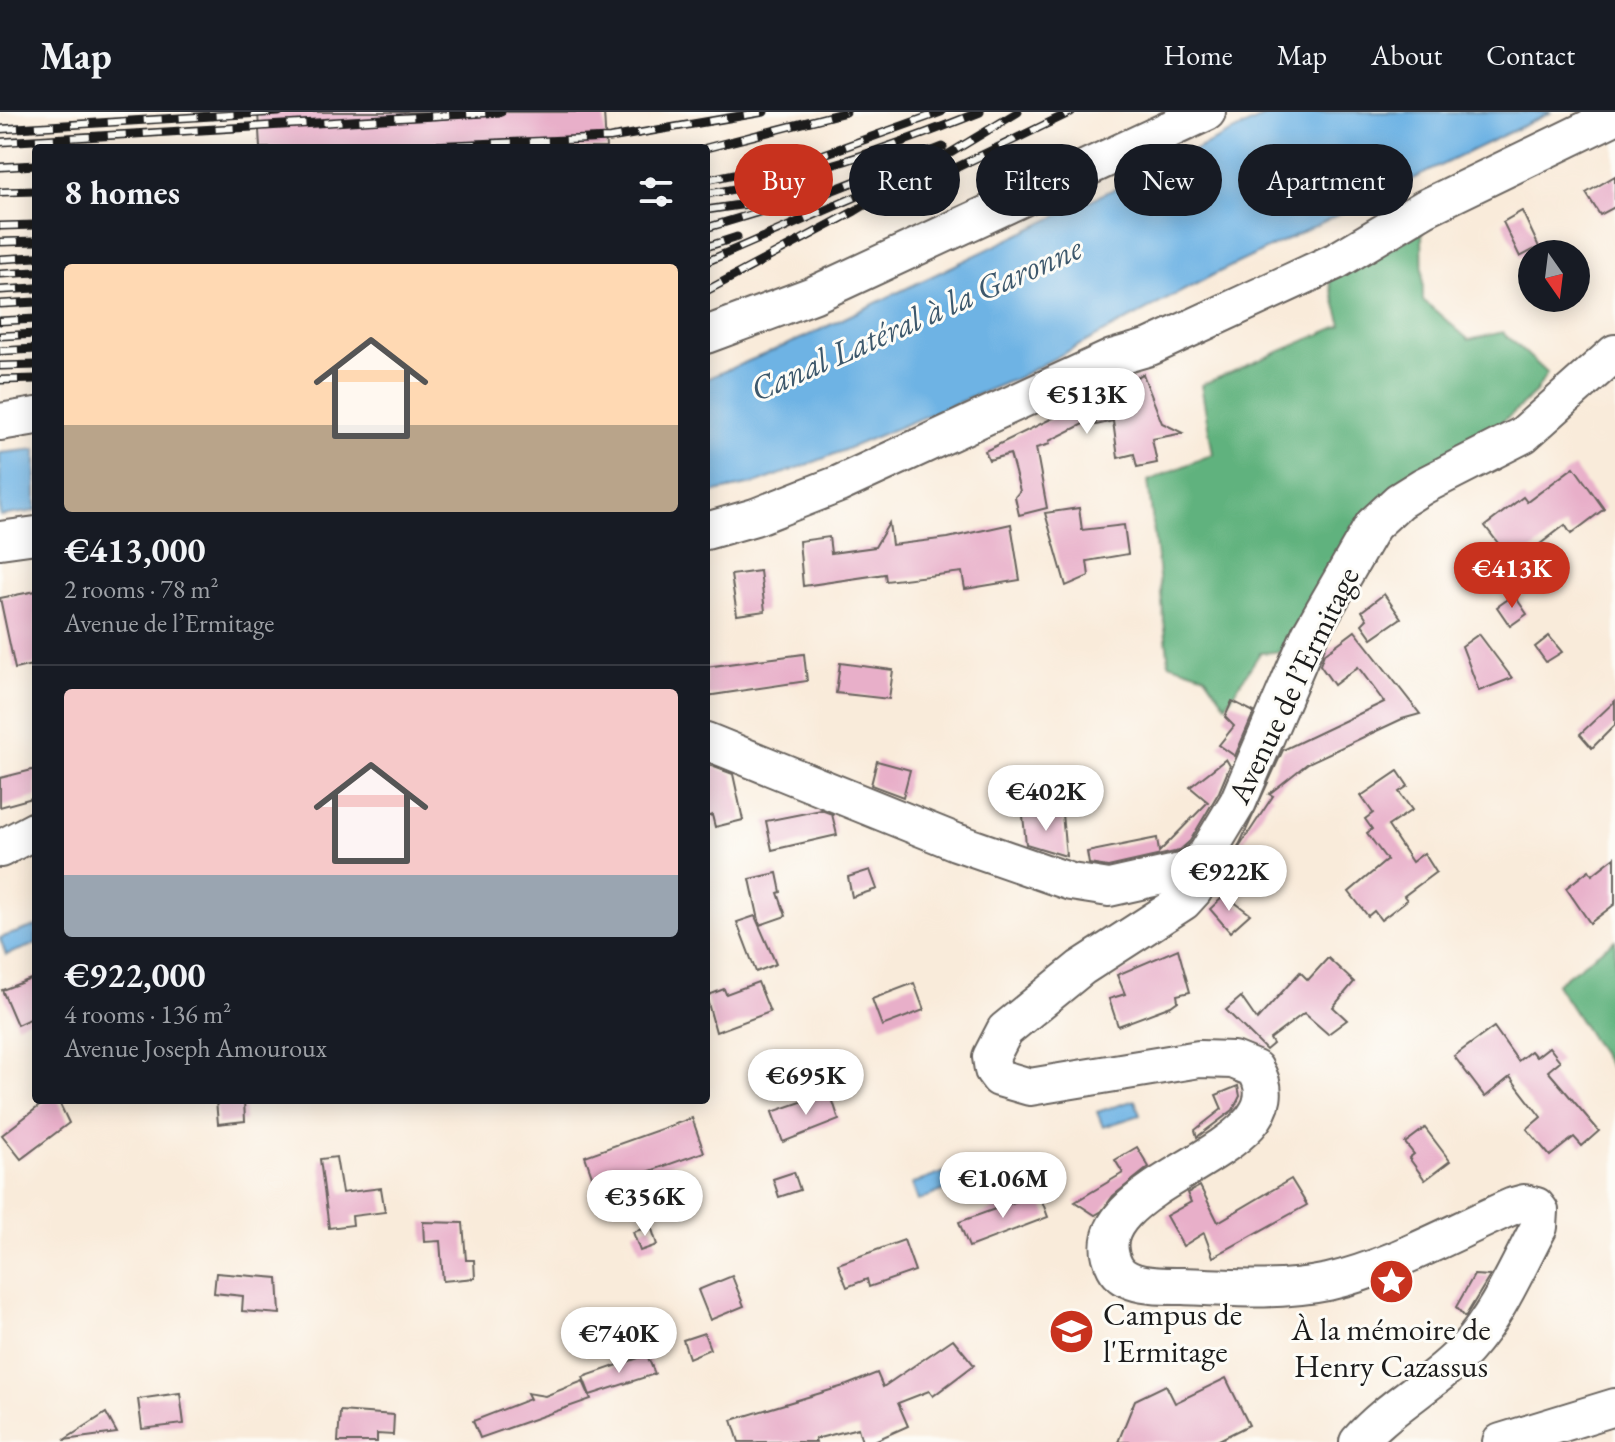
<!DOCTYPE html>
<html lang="en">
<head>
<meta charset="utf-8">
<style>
	:root { --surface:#171b24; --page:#20242c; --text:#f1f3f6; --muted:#9ea1a6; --line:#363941; --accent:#c8321e }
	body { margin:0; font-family:"EB Garamond",serif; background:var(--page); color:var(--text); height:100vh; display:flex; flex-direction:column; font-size:30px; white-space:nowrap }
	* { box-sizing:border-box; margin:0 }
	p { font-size:26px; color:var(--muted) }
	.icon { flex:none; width:44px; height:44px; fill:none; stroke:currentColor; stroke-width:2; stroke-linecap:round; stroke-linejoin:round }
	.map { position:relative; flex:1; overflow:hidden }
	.details { position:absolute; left:32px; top:32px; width:678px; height:960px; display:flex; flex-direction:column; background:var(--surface); border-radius:8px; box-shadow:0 4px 20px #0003 }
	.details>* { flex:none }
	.banner { position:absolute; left:734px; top:32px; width:760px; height:72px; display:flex; gap:16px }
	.needle { width:52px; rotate:166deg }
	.buttons { position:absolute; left:1518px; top:128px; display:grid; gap:16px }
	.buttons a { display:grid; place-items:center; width:72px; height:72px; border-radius:50%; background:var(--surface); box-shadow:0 4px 20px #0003; font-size:40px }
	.price { position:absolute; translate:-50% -68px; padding:0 18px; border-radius:28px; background:#fff; color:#222; font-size:26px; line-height:52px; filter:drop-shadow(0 2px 4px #0008) }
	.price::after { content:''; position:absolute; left:50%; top:48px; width:24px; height:18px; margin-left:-12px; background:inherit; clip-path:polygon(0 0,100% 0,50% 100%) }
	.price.on { background:var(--accent); color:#fff }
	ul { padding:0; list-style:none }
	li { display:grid; align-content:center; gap:16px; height:424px; padding:0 32px }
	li+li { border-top:2px solid var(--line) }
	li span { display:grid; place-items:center; height:248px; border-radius:8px; color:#555 }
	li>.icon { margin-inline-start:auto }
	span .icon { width:144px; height:144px; fill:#fffc; stroke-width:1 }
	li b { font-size:34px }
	h2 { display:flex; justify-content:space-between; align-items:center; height:96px; padding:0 32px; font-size:34px }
	.pill { padding:0 28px; border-radius:36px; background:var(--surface); box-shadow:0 4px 20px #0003; font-size:28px; line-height:72px }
	.pill.on { background:var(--accent); color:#fff }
	header { display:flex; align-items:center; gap:48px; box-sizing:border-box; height:112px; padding:0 40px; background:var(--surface); border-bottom:2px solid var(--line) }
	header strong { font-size:38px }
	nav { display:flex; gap:44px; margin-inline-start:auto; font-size:28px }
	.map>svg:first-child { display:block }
</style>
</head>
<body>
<header>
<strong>Map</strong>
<nav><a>Home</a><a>Map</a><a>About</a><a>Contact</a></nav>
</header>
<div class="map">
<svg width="1615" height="1330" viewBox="0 0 1615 1330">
	<rect width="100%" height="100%" fill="#fdfcf7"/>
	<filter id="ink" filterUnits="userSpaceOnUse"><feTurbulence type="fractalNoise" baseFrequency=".0125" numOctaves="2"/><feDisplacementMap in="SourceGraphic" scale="16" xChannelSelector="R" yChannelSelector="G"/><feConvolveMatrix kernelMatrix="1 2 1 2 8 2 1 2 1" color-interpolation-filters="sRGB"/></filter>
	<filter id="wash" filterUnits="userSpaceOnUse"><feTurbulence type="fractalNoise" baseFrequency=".006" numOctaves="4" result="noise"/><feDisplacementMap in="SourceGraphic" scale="32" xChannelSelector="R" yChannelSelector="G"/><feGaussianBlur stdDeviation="1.8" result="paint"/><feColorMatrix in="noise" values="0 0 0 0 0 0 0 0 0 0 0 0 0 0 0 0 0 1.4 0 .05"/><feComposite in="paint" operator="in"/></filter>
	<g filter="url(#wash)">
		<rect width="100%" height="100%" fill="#f9ebda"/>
		<g fill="#60b27e" stroke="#3e674d" stroke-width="2">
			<polygon points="1422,120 1423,188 1469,228 1503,220 1547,261 1536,280 1512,302 1369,408 1287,539 1260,541 1226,593 1205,563 1169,551 1148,369 1213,342 1201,273 1342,213 1329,168"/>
			<polygon points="1615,828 1615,963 1556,872"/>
		</g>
		<g fill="#6eb3e4" stroke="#456880" stroke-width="2">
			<polygon points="1274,0 1552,0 1215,162 1017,266 825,346 757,371 706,382 706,267 805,225"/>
			<polygon points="36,337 36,399 0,404 0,341"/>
			<polygon points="36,814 36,832 6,843 0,826"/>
			<polygon points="1135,988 1140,1003 1103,1015 1097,1000"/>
			<polygon points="951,1058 957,1073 918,1089 912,1072"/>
		</g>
		<g id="blocks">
			<g fill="#e8afc9">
				<polygon points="258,0 604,0 606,36 260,36"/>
				<polygon points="1615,64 1615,95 1600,103 1586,81"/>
				<polygon points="1522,99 1539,135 1520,145 1503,110"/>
				<polygon points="1143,262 1162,311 1183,321 1152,327 1157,351 1137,355 1134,342 1118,346 1113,309 1096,313 1095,306 1049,329 1050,332 1036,336 1047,396 1019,403 1015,385 1020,379 1010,342 989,348 985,339"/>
				<polygon points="1574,355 1604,397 1571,422 1565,413 1514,452 1485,414 1523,385 1527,390"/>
				<polygon points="1079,396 1082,418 1124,413 1128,442 1087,449 1089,464 1066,474 1045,401"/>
				<polygon points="889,411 892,433 948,426 1011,412 1020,468 965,477 962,460 886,469 885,462 803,474 799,429 829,425 831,441 875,435"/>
				<polygon points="760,459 765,499 737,503 731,463"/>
				<polygon points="36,479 36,552 15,557 0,486"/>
				<polygon points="1384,482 1401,506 1372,526 1362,512 1367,507 1362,499"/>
				<polygon points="1514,483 1527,502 1510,514 1497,495"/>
				<polygon points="1355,519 1420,602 1402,607 1308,651 1269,682 1273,684 1236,740 1283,638 1384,590 1358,555 1334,573 1320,553 1324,542"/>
				<polygon points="1479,522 1512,566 1479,579 1462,534"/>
				<polygon points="1549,524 1562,540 1546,550 1535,535"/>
				<polygon points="804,542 807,569 706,584 706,555"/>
				<polygon points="840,551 893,558 889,587 836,581"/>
				<polygon points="1232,589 1254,600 1235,644 1219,633 1234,614 1225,605"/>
				<polygon points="1615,589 1615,613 1592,636 1580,622"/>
				<polygon points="1226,647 1230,654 1219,680 1190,729 1179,739 1108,755 1089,752 1087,740 1157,726 1159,740 1208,690 1190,675"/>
				<polygon points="877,649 910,658 903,685 871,673"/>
				<polygon points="706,652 733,662 743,708 715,715 712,703 706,705"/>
				<polygon points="36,657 36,685 0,695 0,666"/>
				<polygon points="1398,659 1408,674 1399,680 1412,698 1388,714 1412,750 1424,741 1436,760 1404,784 1407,788 1381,808 1374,799 1368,804 1349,780 1387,748 1367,721 1372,717 1365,707 1373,701 1361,684"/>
				<polygon points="821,698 832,702 837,723 772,738 766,709"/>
				<polygon points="1062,702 1066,744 1026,732 1023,704"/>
				<polygon points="1615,745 1615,792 1590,811 1566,776 1589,758 1592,763"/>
				<polygon points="870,758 877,777 852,785 848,765"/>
				<polygon points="777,761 781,780 778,781 786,804 760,813 750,767"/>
				<polygon points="1225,783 1250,802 1230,820 1210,797"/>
				<polygon points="755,804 776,852 756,860 737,810"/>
				<polygon points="1178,837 1190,880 1177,883 1178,889 1171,894 1118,914 1109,887 1125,882 1117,863"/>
				<polygon points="1328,846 1354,870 1333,895 1347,908 1328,922 1304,901 1270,927 1273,932 1266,938 1226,898 1241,885 1257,908 1300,860 1308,868"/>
				<polygon points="36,865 36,904 17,913 2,878"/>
				<polygon points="758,870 770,900 716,920 706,884 724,877 726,882"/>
				<polygon points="914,871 924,898 882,914 872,887"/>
				<polygon points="1494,915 1518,949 1531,939 1536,945 1549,935 1560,949 1548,959 1599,1019 1582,1034 1574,1025 1550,1044 1527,1017 1541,1005 1510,965 1485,985 1454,944"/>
				<polygon points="1238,974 1240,984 1233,998 1197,1025 1195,1018 1222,997 1216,983"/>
				<polygon points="830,980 839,1008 783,1030 772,1000"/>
				<polygon points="47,988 58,988 69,1011 21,1047 2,1023"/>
				<polygon points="216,988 244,988 245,1009 218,1012"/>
				<polygon points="692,1006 704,1040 597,1078 585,1044"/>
				<polygon points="1425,1016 1450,1049 1425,1068 1409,1046 1414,1042 1405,1031"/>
				<polygon points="1137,1035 1149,1055 1113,1084 1102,1099 1095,1103 1075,1090 1123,1061 1115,1048"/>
				<polygon points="336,1045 342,1081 381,1076 385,1100 352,1104 353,1113 329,1116 320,1047"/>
				<polygon points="794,1060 800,1078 779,1085 773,1067"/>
				<polygon points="1291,1067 1307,1093 1213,1145 1204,1121 1183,1134 1166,1104 1191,1090 1187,1081 1200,1074 1218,1110"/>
				<polygon points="1039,1081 1048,1105 969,1135 959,1110"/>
				<polygon points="423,1110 463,1111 466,1148 474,1148 475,1166 443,1169 440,1129 424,1130"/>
				<polygon points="651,1114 657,1133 640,1139 633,1120"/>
				<polygon points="904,1128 915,1159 869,1175 867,1167 847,1175 838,1152"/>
				<polygon points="216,1161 278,1166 280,1202 242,1199 243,1184 214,1181"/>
				<polygon points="1474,1163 1490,1164 1465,1205 1456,1195"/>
				<polygon points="732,1164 744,1194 710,1208 698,1178"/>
				<polygon points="704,1221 710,1237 689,1246 683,1228"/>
				<polygon points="953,1227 974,1253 933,1284 929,1279 898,1291 908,1314 872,1330 862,1330 858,1316 815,1327 816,1330 739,1330 732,1308 847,1273 877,1261 883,1275"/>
				<polygon points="647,1243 655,1262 590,1283 583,1265"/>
				<polygon points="1226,1266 1249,1313 1215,1330 1118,1330 1135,1288 1166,1273 1175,1291"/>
				<polygon points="583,1269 591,1287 480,1326 473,1309 530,1287 527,1281 545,1284"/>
				<polygon points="180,1281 184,1312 142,1317 138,1287"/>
				<polygon points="340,1299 394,1303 393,1323 377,1322 377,1330 338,1330"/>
				<polygon points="106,1301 117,1321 64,1328"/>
			</g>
		</g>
	</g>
	<g filter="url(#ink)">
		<use href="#blocks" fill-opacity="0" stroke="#69645e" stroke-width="2"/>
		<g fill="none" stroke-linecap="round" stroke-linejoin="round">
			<defs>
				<g id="minor">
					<polyline points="706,223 813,183 1207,0"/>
					<polyline points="0,310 36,304"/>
					<polyline points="706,419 755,405 839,372 1112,246 1150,235 1336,149 1425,96 1615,4"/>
					<polyline points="0,428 36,423"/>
					<polyline points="706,629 956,730 1071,770 1109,776 1189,758 1206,743 1238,690 1310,522 1373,413 1399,389 1423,374 1523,323 1615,241"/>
					<polyline points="0,737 36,718"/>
					<path d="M1194 755V778L1183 790 1081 856 1005 918 991 945 993 958 999 966 1030 975 1199 947 1233 948 1255 957C1308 1041 1071 1070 1115 1155 1126 1176 1164 1174 1183 1174 1231 1176 1280 1180 1328 1170 1393 1155 1453 1120 1513 1094L1524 1091 1536 1094 1540 1099 1539 1115C1517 1156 1498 1202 1466 1237 1434 1272 1389 1294 1358 1330"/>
					<polyline points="1501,1330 1615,1295"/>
				</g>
			</defs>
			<use href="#minor" stroke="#69645e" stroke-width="40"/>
			<use href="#minor" stroke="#fff" stroke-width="36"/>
			<defs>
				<g id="rail">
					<polyline points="0,17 279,0"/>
					<polyline points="0,30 501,0"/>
					<polyline points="386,36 610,26 764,0"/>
					<polyline points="706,36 846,0"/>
					<polyline points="0,55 36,53"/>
					<polyline points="706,68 819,44 941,0"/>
					<polyline points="0,80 36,79"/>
					<path d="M706 82C801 67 890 36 980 0"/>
					<polyline points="902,82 1071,0"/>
					<polyline points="706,98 828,80 943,35"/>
					<polyline points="0,114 36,113"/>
					<polyline points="706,116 766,98"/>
					<polyline points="0,130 36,129"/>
					<polyline points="706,135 737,125"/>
					<polyline points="0,147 36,145"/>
					<polyline points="706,150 883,73"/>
					<polyline points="0,162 36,160"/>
					<polyline points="0,178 36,176"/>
					<polyline points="706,179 855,99 1018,0"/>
					<polyline points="0,192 36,190"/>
					<polyline points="0,209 36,207"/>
					<polyline points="0,224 36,222"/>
					<polyline points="0,239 36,237"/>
					<polyline points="0,254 36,253"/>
					<polyline points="0,268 36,267"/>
				</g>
			</defs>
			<use href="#rail" stroke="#1c1c1c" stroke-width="9"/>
			<use href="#rail" stroke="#fdfcf7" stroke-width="6" stroke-dasharray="18" stroke-linecap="butt"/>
		</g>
	</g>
	<defs>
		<symbol id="sight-disc" viewBox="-11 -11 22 22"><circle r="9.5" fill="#c8321e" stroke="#fdfcf7"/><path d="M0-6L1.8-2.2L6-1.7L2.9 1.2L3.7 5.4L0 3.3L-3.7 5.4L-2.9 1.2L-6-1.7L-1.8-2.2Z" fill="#fff"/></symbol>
		<symbol id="university-disc" viewBox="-11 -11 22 22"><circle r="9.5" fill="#c8321e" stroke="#fdfcf7"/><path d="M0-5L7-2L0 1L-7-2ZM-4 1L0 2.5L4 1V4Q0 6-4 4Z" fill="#fff"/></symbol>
	</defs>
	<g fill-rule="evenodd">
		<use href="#sight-disc" x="1366" y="1144" width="51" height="51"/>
		<use href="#university-disc" x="1046" y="1194" width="51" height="51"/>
	</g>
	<g text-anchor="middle" stroke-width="6" stroke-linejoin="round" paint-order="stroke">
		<g font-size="32" fill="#1c1c1c" stroke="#fdfcf7">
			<text transform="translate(1293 573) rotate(-64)" y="11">Avenue de l’Ermitage</text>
		</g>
		<g font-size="32" fill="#1c1c1c" stroke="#fdfcf7" text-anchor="start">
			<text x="1103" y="1213">Campus de<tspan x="1103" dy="37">l'Ermitage</tspan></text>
			<text x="1391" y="1228" text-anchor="middle">À la mémoire de<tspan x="1391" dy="37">Henry Cazassus</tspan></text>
		</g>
		<g font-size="34" font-style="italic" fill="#3d586c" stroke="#fdfcf7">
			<text transform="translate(916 206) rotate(-24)" y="12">Canal Latéral à la Garonne</text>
		</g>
	</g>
</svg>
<div class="buttons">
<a><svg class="needle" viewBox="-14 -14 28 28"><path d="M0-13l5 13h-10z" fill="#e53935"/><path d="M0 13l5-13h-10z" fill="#9ea1a6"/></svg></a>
</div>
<b class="price" style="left:1087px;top:324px">€513K</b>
<b class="price on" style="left:1512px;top:498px">€413K</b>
<b class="price" style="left:1046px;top:721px">€402K</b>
<b class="price" style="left:1229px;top:801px">€922K</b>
<b class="price" style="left:806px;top:1005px">€695K</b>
<b class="price" style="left:1003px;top:1108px">€1.06M</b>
<b class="price" style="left:645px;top:1126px">€356K</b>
<b class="price" style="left:619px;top:1263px">€740K</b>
<div class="banner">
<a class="pill on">Buy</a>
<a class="pill">Rent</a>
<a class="pill">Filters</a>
<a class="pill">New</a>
<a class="pill">Apartment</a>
</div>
<section class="details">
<h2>8 homes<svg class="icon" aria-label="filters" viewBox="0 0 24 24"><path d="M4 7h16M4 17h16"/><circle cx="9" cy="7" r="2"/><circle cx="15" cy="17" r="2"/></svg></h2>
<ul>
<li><span style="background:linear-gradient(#ffd9b3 65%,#b9a48a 0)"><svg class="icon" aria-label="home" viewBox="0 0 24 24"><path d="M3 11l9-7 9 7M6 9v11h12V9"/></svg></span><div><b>€413,000</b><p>2 rooms · 78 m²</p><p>Avenue de l’Ermitage</p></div></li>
<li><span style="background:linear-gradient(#f6c9c9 75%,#9aa5b1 0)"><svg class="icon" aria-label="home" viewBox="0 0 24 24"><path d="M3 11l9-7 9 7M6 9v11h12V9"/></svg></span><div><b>€922,000</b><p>4 rooms · 136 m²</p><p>Avenue Joseph Amouroux</p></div></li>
</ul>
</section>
</div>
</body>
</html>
